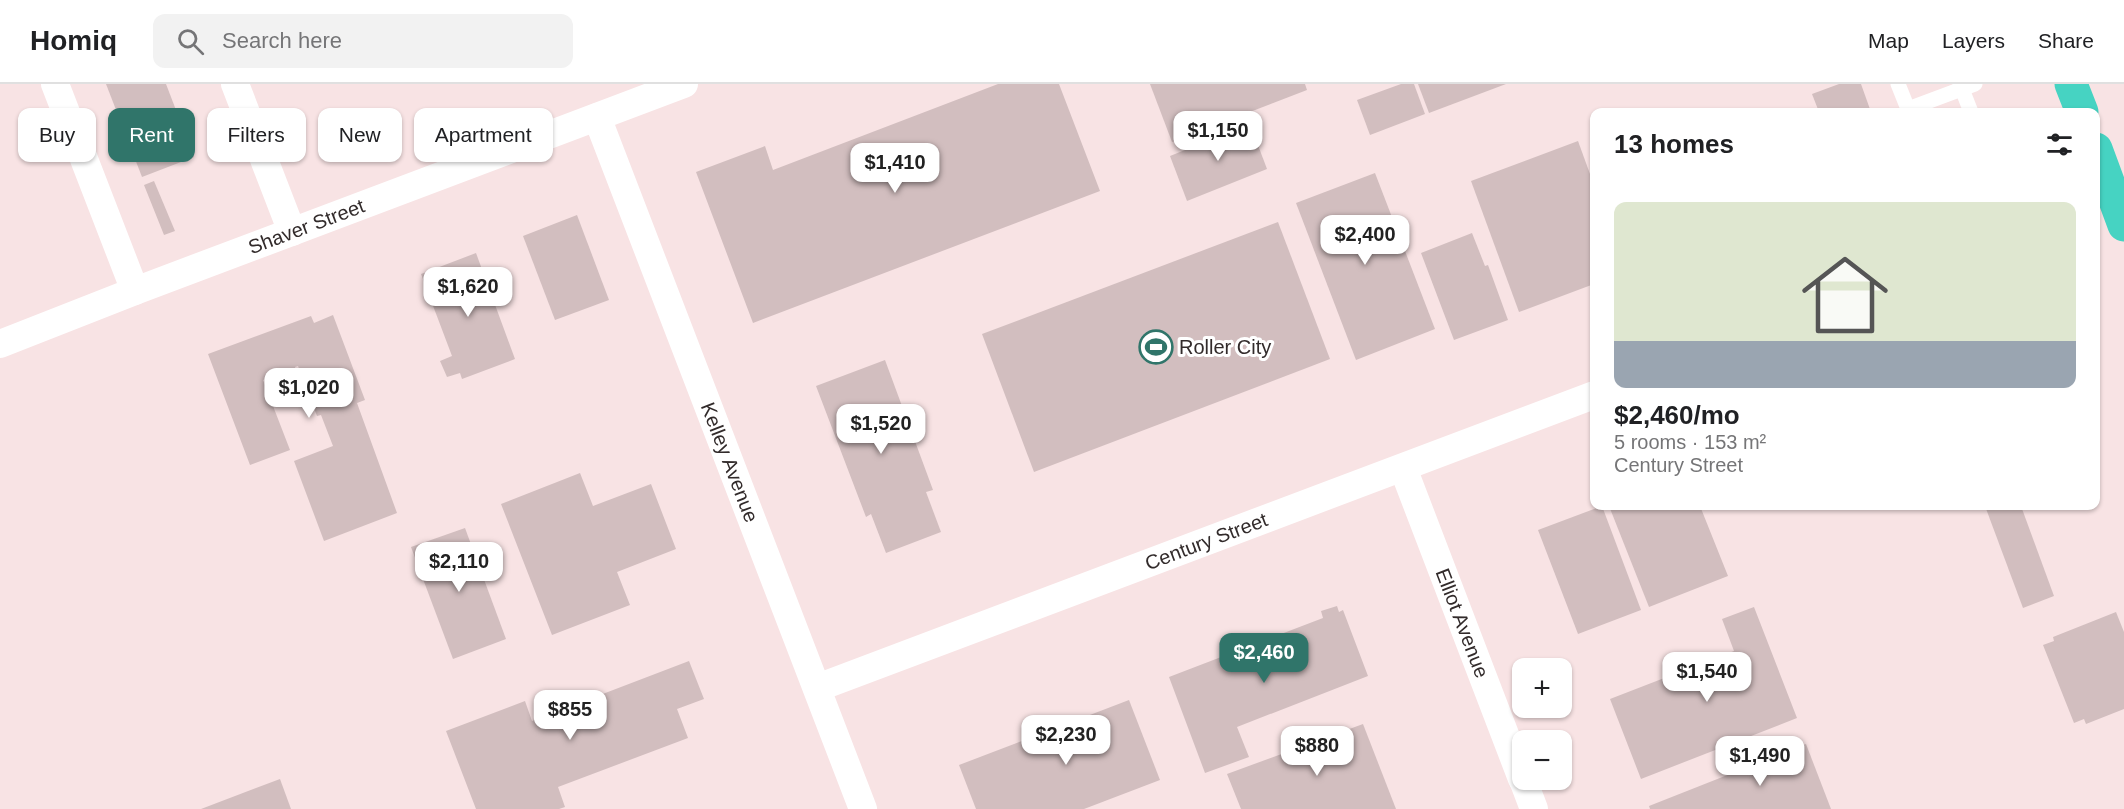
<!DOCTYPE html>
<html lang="en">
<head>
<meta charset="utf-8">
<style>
	:root { --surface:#fff; --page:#f2f2f2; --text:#202124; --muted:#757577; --line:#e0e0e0; --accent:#30756a }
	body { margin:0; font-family:Arial,sans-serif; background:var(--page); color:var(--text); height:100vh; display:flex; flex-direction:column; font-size:22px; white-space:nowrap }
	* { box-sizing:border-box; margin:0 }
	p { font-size:20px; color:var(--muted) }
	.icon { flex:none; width:33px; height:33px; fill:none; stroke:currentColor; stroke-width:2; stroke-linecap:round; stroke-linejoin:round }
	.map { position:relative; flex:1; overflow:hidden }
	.drawer { position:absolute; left:1590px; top:24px; width:510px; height:402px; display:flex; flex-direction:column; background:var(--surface); border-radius:12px; box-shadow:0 2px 4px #0004 }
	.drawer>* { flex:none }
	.top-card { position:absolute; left:18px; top:24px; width:570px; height:54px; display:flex; gap:12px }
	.fabs { position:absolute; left:1512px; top:574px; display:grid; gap:12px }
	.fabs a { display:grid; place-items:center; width:60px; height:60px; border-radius:12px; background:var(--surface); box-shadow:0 2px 4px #0004; font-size:30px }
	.price { position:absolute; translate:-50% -51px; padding:0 14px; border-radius:12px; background:#fff; color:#222; font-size:20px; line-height:39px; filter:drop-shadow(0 2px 3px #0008) }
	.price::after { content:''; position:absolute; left:50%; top:36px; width:18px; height:14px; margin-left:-9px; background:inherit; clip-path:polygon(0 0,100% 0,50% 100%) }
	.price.on { background:var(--accent); color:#fff }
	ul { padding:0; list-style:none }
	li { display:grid; align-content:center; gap:12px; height:318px; padding:0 24px }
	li+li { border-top:2px solid var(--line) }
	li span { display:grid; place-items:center; height:186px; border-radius:12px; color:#555 }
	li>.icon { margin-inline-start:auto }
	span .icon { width:108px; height:108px; fill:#fffc; stroke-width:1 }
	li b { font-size:26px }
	h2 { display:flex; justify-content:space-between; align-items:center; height:72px; padding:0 24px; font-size:26px }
	.chip { padding:0 21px; border-radius:12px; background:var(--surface); box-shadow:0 2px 4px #0004; font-size:21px; line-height:54px }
	.chip.on { background:var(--accent); color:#fff }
	header { display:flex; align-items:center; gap:36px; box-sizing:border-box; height:84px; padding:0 30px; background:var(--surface); border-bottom:2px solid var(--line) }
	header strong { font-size:28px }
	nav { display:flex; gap:33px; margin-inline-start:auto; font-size:21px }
	.search { width:420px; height:54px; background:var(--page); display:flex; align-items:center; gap:15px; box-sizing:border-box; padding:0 21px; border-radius:12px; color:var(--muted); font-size:22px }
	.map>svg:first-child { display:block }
</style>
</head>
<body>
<header>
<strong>Homiq</strong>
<div class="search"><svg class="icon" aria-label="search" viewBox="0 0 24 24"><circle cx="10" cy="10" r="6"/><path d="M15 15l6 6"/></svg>Search here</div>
<nav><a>Map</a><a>Layers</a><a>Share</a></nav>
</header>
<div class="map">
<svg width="2124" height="725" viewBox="0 0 2124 725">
	<rect width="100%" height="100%" fill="#f8e3e4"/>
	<g fill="#d2bebf">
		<polygon points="106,0 166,0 194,73 142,93"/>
		<polygon points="998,0 1059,0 1100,107 753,239 696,88 765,62 773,86"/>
		<polygon points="1150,0 1305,0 1307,6 1172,58"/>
		<polygon points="1401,0 1414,0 1425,30 1370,51 1357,16"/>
		<polygon points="1418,0 1506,0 1429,29"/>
		<polygon points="1839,0 1861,0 1871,28 1819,28 1812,10"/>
		<polygon points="1250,40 1267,85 1187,117 1170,72"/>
		<polygon points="1578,57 1594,101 1594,200 1519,228 1471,97"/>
		<polygon points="1375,89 1435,245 1356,276 1296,119"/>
		<polygon points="154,97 175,147 164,151 144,101"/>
		<polygon points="577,131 609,216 555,236 523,152"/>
		<polygon points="1278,138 1330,275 1034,388 982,250"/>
		<polygon points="1472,149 1485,182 1488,181 1508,236 1454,256 1421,169"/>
		<polygon points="476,169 515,275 462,295 460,289 447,293 440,277 452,272 421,190"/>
		<polygon points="333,231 365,316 357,319 397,429 324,457 294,377 333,362 321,331 317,332 298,282 295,283 300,298 285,304 279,290 263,296 290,366 250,381 208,270 311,232 314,239"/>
		<polygon points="885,276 933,406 926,408 941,448 886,469 871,430 866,433 816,302"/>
		<polygon points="580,389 593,422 651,400 676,465 617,488 630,521 552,551 501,420"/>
		<polygon points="1602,422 1641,526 1578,550 1538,446"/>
		<polygon points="1609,422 1700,422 1728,492 1649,523"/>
		<polygon points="1985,422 2021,422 2054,512 2023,524"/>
		<polygon points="465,444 506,555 453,575 411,463"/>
		<polygon points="1337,522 1339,528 1343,526 1368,592 1237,643 1249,673 1205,689 1169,593 1323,534 1321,527"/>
		<polygon points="1754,523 1797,634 1641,695 1610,615 1734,567 1722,535"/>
		<polygon points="2116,528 2124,548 2124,625 2086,640 2084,635 2074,639 2043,561 2054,557 2053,553"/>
		<polygon points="689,577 704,615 677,625 688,654 558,703 565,723 559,725 476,725 446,647 525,617 532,637"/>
		<polygon points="1129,616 1160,696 1084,725 976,725 959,681"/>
		<polygon points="1363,640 1396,725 1241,725 1227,690"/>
		<polygon points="1806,660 1831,725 1650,725 1649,722"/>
		<polygon points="280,695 291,725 201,725"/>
	</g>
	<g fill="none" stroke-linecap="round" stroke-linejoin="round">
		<g stroke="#fff" stroke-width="15">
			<polyline points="1898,0 1908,25 1975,0"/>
			<polyline points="1960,0 1971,28"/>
		</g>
		<g stroke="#fff" stroke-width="28">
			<path id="s1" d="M55 0 135 207 684 0"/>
			<polyline points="235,0 292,148"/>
			<path id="s2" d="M597 33 863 725"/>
			<polyline points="0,260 135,207"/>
			<path id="s3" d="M1403 384 1522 695"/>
			<path id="s4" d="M817 604 1594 311"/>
			<polyline points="1523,696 1534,725"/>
		</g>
		<g stroke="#46d3c2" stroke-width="33">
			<polyline points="2071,0 2082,28"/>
			<polyline points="2096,65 2124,141"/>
		</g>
	</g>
	<defs>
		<symbol id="stadium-ring" viewBox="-11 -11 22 22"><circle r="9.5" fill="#fff" stroke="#30756a" stroke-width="1.5"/><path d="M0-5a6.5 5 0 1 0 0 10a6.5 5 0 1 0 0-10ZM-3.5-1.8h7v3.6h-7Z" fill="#30756a"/></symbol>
	</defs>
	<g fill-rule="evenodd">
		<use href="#stadium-ring" x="1137" y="244" width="38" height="38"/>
	</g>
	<g text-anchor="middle" stroke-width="6" stroke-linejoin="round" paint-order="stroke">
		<g font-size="20" fill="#322b2b" stroke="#fff">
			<text dy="7" stroke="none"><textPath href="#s1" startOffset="405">Shaver Street</textPath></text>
			<text dy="7" stroke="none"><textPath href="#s2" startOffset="370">Kelley Avenue</textPath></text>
			<text dy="7" stroke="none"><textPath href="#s4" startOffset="416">Century Street</textPath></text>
			<text dy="7" stroke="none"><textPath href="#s3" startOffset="166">Elliot Avenue</textPath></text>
		</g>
		<g font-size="20" fill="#322b2b" stroke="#fff" text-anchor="start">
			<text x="1179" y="270">Roller City</text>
		</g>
	</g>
</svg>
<div class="fabs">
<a>+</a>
<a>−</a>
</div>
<b class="price" style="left:1218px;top:78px">$1,150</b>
<b class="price" style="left:895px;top:110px">$1,410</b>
<b class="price" style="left:1365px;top:182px">$2,400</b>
<b class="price" style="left:468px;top:234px">$1,620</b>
<b class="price" style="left:309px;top:335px">$1,020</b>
<b class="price" style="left:881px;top:371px">$1,520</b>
<b class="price" style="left:459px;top:509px">$2,110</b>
<b class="price on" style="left:1264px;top:600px">$2,460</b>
<b class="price" style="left:1707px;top:619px">$1,540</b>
<b class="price" style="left:570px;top:657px">$855</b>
<b class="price" style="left:1066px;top:682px">$2,230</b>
<b class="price" style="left:1317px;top:693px">$880</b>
<b class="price" style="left:1760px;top:703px">$1,490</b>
<div class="top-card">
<a class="chip">Buy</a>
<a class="chip on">Rent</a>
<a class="chip">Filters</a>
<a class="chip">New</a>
<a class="chip">Apartment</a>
</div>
<section class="drawer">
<h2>13 homes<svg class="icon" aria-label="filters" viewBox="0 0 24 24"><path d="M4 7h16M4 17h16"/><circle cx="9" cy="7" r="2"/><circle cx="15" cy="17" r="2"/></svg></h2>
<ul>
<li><span style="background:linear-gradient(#dfe7d0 75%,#9aa5b1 0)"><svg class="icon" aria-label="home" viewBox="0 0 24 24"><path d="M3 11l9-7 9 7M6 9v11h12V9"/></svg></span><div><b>$2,460/mo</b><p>5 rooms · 153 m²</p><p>Century Street</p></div></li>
</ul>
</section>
</div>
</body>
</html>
